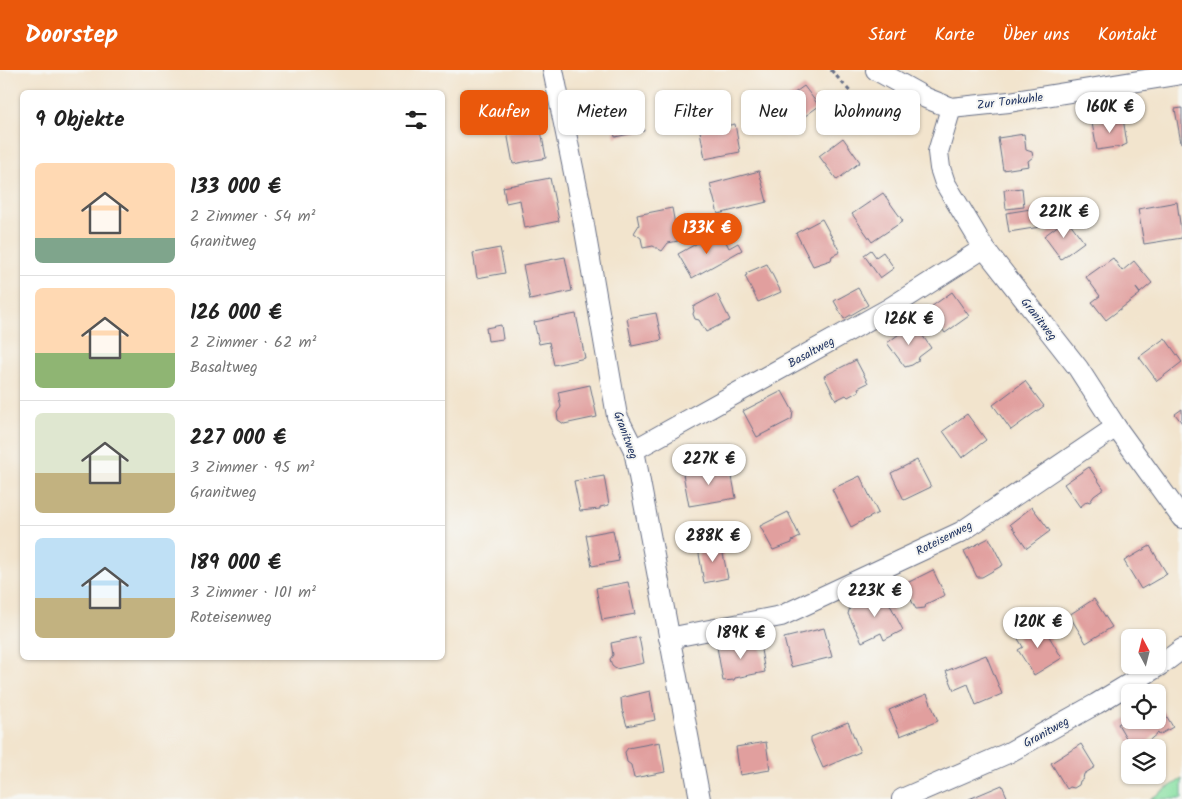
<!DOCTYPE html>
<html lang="de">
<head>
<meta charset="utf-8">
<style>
	:root { --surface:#fff; --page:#f6f6f6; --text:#222; --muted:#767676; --line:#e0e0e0; --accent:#ea580c }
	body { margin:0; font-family:Kalam,sans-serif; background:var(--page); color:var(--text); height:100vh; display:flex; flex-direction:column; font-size:19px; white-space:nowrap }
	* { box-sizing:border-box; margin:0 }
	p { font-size:16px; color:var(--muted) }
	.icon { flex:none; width:28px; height:28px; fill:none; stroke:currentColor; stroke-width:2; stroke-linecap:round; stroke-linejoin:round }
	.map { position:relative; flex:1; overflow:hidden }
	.side { position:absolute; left:20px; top:20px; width:425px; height:570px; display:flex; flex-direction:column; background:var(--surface); border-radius:8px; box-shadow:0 1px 4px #0004 }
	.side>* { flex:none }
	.guide { position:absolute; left:460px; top:20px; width:475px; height:45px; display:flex; gap:10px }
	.needle { width:32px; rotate:353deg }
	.controls { position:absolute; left:1121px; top:559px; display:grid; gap:10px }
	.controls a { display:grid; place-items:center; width:45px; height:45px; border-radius:8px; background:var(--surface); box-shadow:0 1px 4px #0004; font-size:25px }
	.price { position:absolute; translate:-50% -42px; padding:0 11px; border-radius:18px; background:#fff; color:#222; font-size:16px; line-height:32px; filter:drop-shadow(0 1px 2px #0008) }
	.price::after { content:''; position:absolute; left:50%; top:30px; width:15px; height:11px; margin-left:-8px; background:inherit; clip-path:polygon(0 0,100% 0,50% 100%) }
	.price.current { background:var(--accent); color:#fff }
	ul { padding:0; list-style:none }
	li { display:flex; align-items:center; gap:15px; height:125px; padding:0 15px }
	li+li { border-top:1px solid var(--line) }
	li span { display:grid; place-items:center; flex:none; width:140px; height:100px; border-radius:8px; color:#555 }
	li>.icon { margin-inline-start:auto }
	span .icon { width:60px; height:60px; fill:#fffc; stroke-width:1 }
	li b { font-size:21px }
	h2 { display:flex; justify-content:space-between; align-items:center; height:60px; padding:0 15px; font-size:21px }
	.tag { padding:0 18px; border-radius:8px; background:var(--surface); box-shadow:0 1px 4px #0004; font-size:18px; line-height:45px }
	.tag.current { background:var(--accent); color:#fff }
	header { display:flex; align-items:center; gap:30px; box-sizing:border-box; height:70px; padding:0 25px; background:var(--accent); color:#fff }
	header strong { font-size:24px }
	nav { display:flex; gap:28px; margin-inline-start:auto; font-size:18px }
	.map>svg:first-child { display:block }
</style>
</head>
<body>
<header>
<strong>Doorstep</strong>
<nav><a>Start</a><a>Karte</a><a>Über uns</a><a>Kontakt</a></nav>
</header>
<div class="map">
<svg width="1182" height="729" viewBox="0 0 1182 729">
	<rect width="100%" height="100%" fill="#f6f6f2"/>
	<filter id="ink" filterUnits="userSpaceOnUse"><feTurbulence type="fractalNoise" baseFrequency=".02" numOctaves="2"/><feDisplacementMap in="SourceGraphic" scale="10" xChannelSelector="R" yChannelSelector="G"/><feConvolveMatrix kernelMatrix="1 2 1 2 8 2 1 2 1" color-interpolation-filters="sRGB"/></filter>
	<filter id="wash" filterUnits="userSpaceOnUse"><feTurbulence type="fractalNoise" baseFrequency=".0096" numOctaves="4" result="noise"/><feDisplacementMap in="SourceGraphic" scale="20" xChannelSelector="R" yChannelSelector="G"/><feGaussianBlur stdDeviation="1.12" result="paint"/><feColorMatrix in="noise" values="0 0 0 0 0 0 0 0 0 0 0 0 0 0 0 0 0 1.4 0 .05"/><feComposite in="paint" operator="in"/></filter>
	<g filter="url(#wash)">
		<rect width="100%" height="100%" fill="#f2e4cd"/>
		<polygon fill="#8ae1a4" stroke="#528881" points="1182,709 1182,729 1150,729"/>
		<g id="blocks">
			<g fill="#e19f9e">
				<polygon points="804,16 819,36 794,54 791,51 790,52 784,44 786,43 779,34"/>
				<polygon points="637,26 644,61 615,67 608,32"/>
				<polygon points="1182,38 1182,73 1181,73 1175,39"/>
				<polygon points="1123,48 1127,74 1118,78 1116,77 1097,80 1092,53"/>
				<polygon points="735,54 740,82 705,89 700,61"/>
				<polygon points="540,55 546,88 513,94 507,62"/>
				<polygon points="1024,64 1026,80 1032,82 1033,87 1028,91 1029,96 1003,100 998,68"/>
				<polygon points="843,68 860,92 837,110 819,86"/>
				<polygon points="759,101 767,132 718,144 710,114"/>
				<polygon points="550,108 559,151 525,158 520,130 506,133 503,117"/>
				<polygon points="1022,118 1024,137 1006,139 1004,120"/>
				<polygon points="883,123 903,151 872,172 852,144"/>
				<polygon points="1177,132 1182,168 1144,174 1138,139"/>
				<polygon points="672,138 678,171 668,173 662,181 653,176 643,178 641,168 634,163 639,155 637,145"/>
				<polygon points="1037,138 1040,157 1009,162 1006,143"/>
				<polygon points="822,149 840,182 832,186 831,190 813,196 796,163"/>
				<polygon points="1067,149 1084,172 1061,189 1044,166"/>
				<polygon points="722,164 729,178 738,173 742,180 692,208 678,184 703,170 705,174"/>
				<polygon points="500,178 505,203 477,208 473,183"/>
				<polygon points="871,180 876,187 883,182 894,198 880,208 864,185"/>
				<polygon points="565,187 572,221 530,230 523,195"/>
				<polygon points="1113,188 1122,201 1134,191 1152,213 1140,223 1136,218 1140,224 1106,250 1092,232 1100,226 1086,207"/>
				<polygon points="767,194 781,222 758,232 745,206 747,205 746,203"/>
				<polygon points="858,218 868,235 844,249 834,231"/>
				<polygon points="952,222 969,246 945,263 928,239"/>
				<polygon points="717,224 730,250 706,262 699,250 695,249 693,244 694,241 693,237"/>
				<polygon points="656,243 662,270 632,276 627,248"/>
				<polygon points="576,244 585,288 554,295 549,272 539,274 534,252"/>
				<polygon points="914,253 931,278 919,287 918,291 912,295 905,297 887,273"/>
				<polygon points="501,255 503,269 488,271 486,258"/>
				<polygon points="1165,268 1182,292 1157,311 1139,287"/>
				<polygon points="856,290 868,313 858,318 859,321 848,327 846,325 836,330 824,306"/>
				<polygon points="1025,311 1044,336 1011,360 993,335"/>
				<polygon points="590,315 597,347 564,354 558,350 557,343 561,337 558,322"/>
				<polygon points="782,321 793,341 792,349 757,367 743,341"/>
				<polygon points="1182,339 1182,353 1175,344"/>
				<polygon points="967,344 986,370 962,388 943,361"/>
				<polygon points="917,390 931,417 904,430 891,403"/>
				<polygon points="730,396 736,428 689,436 683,404"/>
				<polygon points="1089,397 1104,419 1094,426 1090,432 1087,431 1080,437 1064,414"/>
				<polygon points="604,406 609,435 600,437 600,439 580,441 574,411"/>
				<polygon points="860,406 878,443 851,457 832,419"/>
				<polygon points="1032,437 1050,461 1027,478 1010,454"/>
				<polygon points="788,442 800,467 792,471 792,473 773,480 760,456"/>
				<polygon points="613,460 619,491 592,496 586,465"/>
				<polygon points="989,468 1003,495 982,507 977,507 964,481"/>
				<polygon points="721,474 728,508 704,513 698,478"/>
				<polygon points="1150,476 1167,504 1141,519 1124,491"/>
				<polygon points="933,500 945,525 926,534 925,538 916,539 903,515"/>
				<polygon points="628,512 635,544 602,550 596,518"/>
				<polygon points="883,521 903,560 884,570 881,563 862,572 848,544 850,537"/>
				<polygon points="1094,529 1112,557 1086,573 1069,545"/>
				<polygon points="1041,553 1062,588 1034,605 1018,580 1023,577 1017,567"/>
				<polygon points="824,558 832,587 791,597 784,568"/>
				<polygon points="639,567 644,593 616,599 612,596 610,589 613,585 611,573"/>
				<polygon points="759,569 765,602 735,608 734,610 723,611 717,577"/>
				<polygon points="986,585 1002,624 976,635 968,614 954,620 946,601"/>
				<polygon points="650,621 655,650 627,656 622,639 621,628"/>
				<polygon points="927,624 938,651 900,666 889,640"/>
				<polygon points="1158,632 1173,657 1159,665 1158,663 1140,678 1132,678 1118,654 1130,647 1130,650 1158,650"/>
				<polygon points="848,652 860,682 823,698 811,671 811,667"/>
				<polygon points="660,672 665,702 634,708 631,695 627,692 625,682 628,678"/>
				<polygon points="766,672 770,700 740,705 736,677"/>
				<polygon points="1081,674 1095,697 1084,704 1083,709 1080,711 1079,715 1074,718 1070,717 1067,719 1051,693"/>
				<polygon points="1002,715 1008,729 969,729"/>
			</g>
		</g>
	</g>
	<g filter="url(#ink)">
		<use href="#blocks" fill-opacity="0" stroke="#666e85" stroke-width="1"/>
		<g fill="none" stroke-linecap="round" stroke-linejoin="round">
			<defs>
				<g id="street">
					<polyline points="553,0 580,132 617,346 634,380 700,729"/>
					<polyline points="876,0 926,28 951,38 1009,32 1182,4"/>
					<polyline points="951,38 938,82 940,98 945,113 984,178 1078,298 1116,357 1182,448"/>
					<polyline points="634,380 890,238 984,178"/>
					<polyline points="669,568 781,546 961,462 1116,357"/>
					<polyline points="902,729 1008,683 1096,634 1162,594 1182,579"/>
				</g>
			</defs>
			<use href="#street" stroke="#666e85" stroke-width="22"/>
			<polyline stroke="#666e85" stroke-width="3" stroke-dasharray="4 4" stroke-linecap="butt" points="831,0 854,26"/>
			<use href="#street" stroke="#fff" stroke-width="20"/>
		</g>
	</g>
	<g text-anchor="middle" stroke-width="4" stroke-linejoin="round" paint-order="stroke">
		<g font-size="12" fill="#1b2f5e" stroke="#f6f6f2">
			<text transform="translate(1010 31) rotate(-7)" y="4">Zur Tonkuhle</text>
			<text transform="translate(1039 249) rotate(52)" y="4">Granitweg</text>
			<text transform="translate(811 282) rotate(-29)" y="4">Basaltweg</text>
			<text transform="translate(626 365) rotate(70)" y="4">Granitweg</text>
			<text transform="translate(944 468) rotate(-27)" y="4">Roteisenweg</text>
			<text transform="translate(1046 662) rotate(-29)" y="4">Granitweg</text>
		</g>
	</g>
</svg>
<div class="controls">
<a><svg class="needle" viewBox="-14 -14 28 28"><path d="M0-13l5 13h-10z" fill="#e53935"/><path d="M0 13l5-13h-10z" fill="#767676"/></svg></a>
<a><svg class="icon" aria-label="locate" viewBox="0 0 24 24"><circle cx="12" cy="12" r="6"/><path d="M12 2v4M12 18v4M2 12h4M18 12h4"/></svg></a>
<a><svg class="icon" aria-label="layers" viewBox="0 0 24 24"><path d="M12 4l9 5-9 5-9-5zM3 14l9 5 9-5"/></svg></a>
</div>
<b class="price" style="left:1110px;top:64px">160K €</b>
<b class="price" style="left:1064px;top:169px">221K €</b>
<b class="price current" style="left:707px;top:185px">133K €</b>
<b class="price" style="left:909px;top:276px">126K €</b>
<b class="price" style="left:709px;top:416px">227K €</b>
<b class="price" style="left:713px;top:493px">288K €</b>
<b class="price" style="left:875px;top:548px">223K €</b>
<b class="price" style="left:1038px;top:579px">120K €</b>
<b class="price" style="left:741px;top:590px">189K €</b>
<div class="guide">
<a class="tag current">Kaufen</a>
<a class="tag">Mieten</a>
<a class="tag">Filter</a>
<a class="tag">Neu</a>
<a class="tag">Wohnung</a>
</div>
<section class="side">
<h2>9 Objekte<svg class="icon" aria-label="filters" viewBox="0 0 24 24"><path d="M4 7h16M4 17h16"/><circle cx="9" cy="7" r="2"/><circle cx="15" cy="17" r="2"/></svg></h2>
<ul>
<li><span style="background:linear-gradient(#ffd9b3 75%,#7fa58c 0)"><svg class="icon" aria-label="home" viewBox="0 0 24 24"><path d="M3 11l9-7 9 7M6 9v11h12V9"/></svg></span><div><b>133 000 €</b><p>2 Zimmer · 54 m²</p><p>Granitweg</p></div></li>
<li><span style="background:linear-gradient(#ffd9b3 65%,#8fb573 0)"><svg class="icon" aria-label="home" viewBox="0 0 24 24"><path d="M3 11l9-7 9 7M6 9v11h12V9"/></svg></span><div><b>126 000 €</b><p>2 Zimmer · 62 m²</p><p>Basaltweg</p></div></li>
<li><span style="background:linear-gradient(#dfe7d0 60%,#c2b280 0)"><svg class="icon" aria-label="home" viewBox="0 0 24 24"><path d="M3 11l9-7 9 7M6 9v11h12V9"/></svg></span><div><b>227 000 €</b><p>3 Zimmer · 95 m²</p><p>Granitweg</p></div></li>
<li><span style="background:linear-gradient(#bfe0f5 60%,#c2b280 0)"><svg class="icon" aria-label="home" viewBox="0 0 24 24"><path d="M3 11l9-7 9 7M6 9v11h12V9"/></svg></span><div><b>189 000 €</b><p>3 Zimmer · 101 m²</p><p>Roteisenweg</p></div></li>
</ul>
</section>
</div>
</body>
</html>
